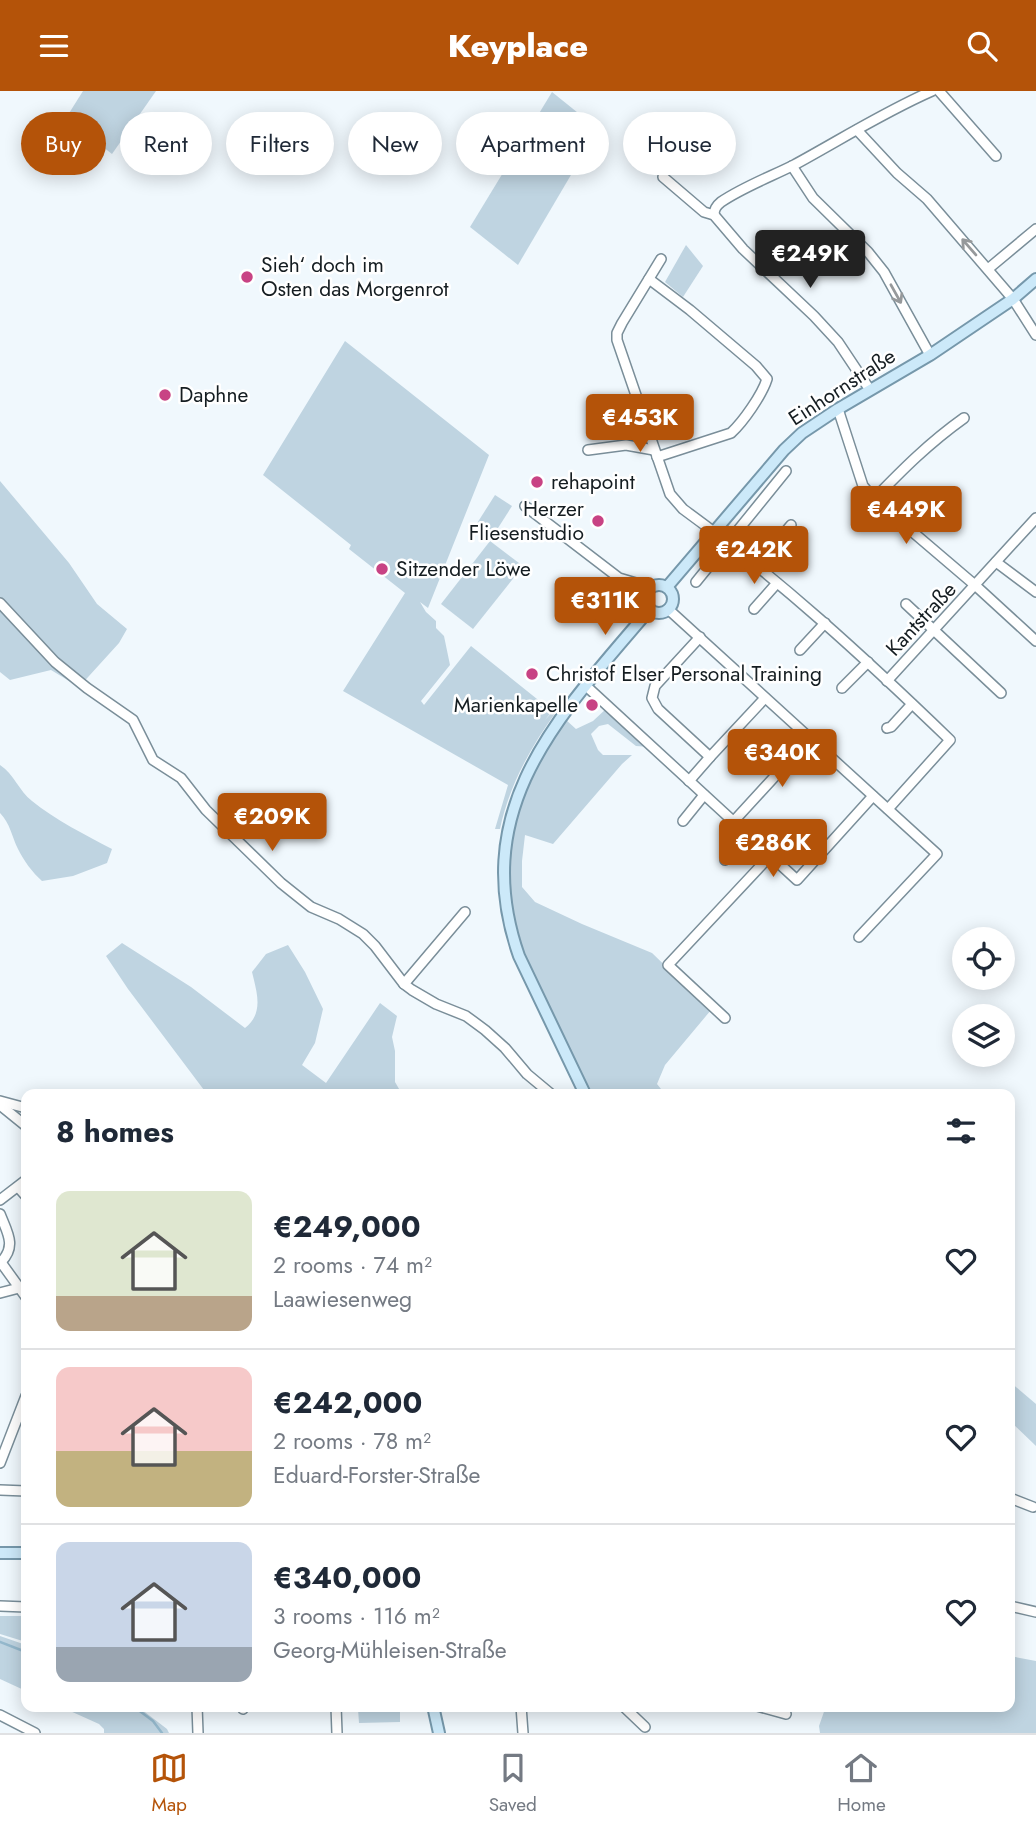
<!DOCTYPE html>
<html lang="en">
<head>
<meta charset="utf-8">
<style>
	:root { --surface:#fff; --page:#f2f2f3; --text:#1f2937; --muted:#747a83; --line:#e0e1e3; --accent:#b45309 }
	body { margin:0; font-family:Jost,sans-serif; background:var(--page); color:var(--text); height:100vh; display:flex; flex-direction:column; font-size:26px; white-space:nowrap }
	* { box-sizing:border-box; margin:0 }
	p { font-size:23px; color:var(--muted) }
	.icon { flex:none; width:38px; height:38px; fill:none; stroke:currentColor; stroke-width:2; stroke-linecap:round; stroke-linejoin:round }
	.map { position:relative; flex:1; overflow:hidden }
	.details { position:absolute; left:21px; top:998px; width:994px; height:623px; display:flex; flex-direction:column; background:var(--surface); border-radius:14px; box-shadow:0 4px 18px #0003 }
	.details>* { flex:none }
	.banner { position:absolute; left:21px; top:21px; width:994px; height:63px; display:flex; gap:14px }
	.buttons { position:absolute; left:952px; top:836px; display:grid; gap:14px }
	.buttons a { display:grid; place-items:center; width:63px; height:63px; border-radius:50%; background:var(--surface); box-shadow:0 4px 18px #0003; font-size:35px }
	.price { position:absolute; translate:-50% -60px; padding:0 16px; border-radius:7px; background:var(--accent); color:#fff; font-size:23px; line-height:46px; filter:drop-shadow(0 2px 4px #0008) }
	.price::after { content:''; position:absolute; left:50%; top:42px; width:21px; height:16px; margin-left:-10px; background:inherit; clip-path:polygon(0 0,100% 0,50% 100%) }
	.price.active { background:#222; color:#fff }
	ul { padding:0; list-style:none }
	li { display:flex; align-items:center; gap:21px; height:175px; padding:0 35px }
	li+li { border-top:2px solid var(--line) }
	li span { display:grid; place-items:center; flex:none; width:196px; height:140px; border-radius:14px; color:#555 }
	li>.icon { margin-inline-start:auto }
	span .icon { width:84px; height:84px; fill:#fffc; stroke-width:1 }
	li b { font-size:30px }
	h2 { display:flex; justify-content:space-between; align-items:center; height:84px; padding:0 35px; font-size:30px }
	.tag { padding:0 24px; border-radius:32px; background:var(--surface); box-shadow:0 4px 18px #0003; font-size:24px; line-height:63px }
	.tag.active { background:var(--accent); color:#fff }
	header { display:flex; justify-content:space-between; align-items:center; height:91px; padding:0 35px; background:var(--accent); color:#fff; font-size:32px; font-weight:800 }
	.tabs { display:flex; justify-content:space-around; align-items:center; height:98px; border-top:2px solid var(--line); background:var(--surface); font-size:19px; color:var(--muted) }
	.tabs a { display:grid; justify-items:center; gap:4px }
	.tabs .active { color:var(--accent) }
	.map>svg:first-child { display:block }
</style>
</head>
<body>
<header><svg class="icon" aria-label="menu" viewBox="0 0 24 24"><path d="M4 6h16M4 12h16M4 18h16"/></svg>Keyplace<svg class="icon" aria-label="search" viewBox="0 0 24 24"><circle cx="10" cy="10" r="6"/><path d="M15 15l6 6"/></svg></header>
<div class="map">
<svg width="1036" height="1642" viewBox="0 0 1036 1642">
	<rect width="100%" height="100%" fill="#f0f8fd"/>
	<g fill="#bfd4e1">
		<polygon points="83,0 156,0 112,63 66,27"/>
		<polygon points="552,1 598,38 518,174 470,136"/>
		<polygon points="686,154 703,175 683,206 665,191"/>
		<path d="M345 250 489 364 428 517 420 511 426 521 436 530V537L444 545 450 574 421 610 424 614 471 555 552 620 545 629 554 619 556 621C530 657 509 695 500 738H495L508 694 343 600 405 502 349 458 351 454 263 384Z"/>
		<polygon points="0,390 69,472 97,513 127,538 119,552 79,596 51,579 10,589 0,581"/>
		<polygon points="495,404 512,415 491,448 474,437"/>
		<polygon points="490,450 523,475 473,538 441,513"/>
		<polygon points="607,617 650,656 636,655 608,633 599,635 591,643 598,659 603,664 632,664 622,673 553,753 525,744 522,770 522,796 535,811 582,833 652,862 711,919 665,974 657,993 665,1003 592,1003 532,881 522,855 511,812 509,759 513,735 534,676 566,629 576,638 593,630"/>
		<path d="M0 674C14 683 19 700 32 710 54 728 87 745 112 758L107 772 73 785 42 790C32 781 24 770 18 758 12 746 10 732 0 722Z"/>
		<path d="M122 852 191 896 245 937C264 922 257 902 252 881L266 863 288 854 305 881 323 918 315 952 302 974 326 992 380 912 397 925 392 946 395 960V991L402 1003H207L128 898 106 865Z"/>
		<polygon points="1010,1291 1036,1313 1036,1355 1010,1330"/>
		<polygon points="0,1525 26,1525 26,1551 0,1543"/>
		<polygon points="0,1545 26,1554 26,1600 0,1588"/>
		<polygon points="1010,1565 1036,1570 1036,1642 820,1642 819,1635 826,1615 1010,1615"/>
		<polygon points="59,1615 137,1615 167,1638 169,1642 104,1642 104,1638 99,1633"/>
		<polygon points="342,1615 400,1615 400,1631 359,1632 358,1618 342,1618"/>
	</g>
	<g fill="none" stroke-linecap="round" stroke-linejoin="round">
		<g stroke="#94b8cc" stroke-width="2.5">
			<polyline points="0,1551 26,1561"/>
			<polyline points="133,1615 153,1630 162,1642"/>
		</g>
		<defs>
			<g id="minor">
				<polyline points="939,0 996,65"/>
				<polyline points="857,39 897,82 927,108 1013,208 1036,244"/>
				<polyline points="792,75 813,107 868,161 884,181 930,264"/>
				<polyline points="663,86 704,121 714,124 743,158 814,225 838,251 870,299"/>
				<path d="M714 124C714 118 716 115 721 111 743 96 770 86 794 74 840 49 884 21 932 0"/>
				<path d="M661 168 622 232 617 242V249L670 403 683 418C778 487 865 567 950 649L888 718"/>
				<polyline points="988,178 1036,138"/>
				<path d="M649 188 690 219 756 275 767 288C762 304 743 331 731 342L657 366"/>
				<polyline points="838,318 863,395 874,408 976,495 1036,550"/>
				<polyline points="588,359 626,354 654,359"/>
				<path d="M874 408C903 378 929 352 964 327"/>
				<polyline points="525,415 619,487 636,492 648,499"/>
				<polyline points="996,471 1036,501"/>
				<polyline points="757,475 791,434"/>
				<polyline points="696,491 786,380"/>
				<polyline points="0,512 55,571 87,597 133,629 153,669 181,687 206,719 281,792 311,816 339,828 363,843 375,855 404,893 412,899 436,913 466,925 485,939 505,957 527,983 551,1003"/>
				<polyline points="906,513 1001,602"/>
				<polyline points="668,518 937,763 859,846"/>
				<polyline points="754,518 777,492"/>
				<polyline points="700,546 655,595 652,607 658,618 710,666 765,607"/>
				<polyline points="800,559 825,532"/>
				<polyline points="887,590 1036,427"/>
				<polyline points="585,594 797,789 873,705"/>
				<polyline points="842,597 868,571"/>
				<polyline points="887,637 891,636 912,613"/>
				<polyline points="689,690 710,666"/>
				<polyline points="683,730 704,704"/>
				<polyline points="733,731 810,647"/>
				<polyline points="725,769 746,743"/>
				<polyline points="404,893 465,821"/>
				<polyline points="725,927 668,874 770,765"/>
				<polyline points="0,1010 26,1017"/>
				<polyline points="0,1014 26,1035"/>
				<polyline points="18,1096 26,1105"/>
				<polyline points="0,1109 26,1089"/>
				<path d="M0 1123C7 1141 17 1155 1 1171"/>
				<polyline points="0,1170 26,1206"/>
				<polyline points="0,1202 19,1197"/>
				<polyline points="0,1372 26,1305"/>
				<polyline points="0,1399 26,1400"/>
				<polyline points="1010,1407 1033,1416"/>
				<polyline points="0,1515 26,1516"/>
				<polyline points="1010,1515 1036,1521"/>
				<polyline points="197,1615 198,1642"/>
				<polyline points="242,1615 243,1618"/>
				<polyline points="336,1615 337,1642"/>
				<polyline points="521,1615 523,1642"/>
				<polyline points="623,1615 645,1636"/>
				<polyline points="757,1615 786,1623"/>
				<polyline points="0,1624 35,1642"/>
			</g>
			<g id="major">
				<circle cx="659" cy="508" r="14"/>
				<polyline points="667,496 784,359 802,342 838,318 930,264 1013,208 1036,188"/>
				<path d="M585 1003 519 865C467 716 560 624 650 518"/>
				<polyline points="0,1462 26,1462"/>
				<polyline points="433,1615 439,1642"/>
			</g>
		</defs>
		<use href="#minor" stroke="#7a8e99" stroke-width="12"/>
		<use href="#major" stroke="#7698ab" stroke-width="14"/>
		<use href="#minor" stroke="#fff" stroke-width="9"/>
		<use href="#major" stroke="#cce9f9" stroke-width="10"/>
	</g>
	<defs><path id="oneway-shaft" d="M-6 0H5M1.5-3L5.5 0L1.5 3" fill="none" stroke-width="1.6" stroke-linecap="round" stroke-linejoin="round" transform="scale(1.75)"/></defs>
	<g stroke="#96999b">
		<use href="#oneway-shaft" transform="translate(969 156) rotate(-131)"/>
		<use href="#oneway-shaft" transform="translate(896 203) rotate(61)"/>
	</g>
	<g fill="#c84384" stroke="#fff" stroke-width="2.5">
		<circle cx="247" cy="186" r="7"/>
		<circle cx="165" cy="304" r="7"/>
		<circle cx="537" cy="391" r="7"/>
		<circle cx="598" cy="430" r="7"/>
		<circle cx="382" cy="478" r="7"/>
		<circle cx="532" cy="583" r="7"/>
		<circle cx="592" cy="614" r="7"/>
	</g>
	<g text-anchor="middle" stroke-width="5" stroke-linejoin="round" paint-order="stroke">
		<g font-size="21" fill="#151d21" stroke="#fff" text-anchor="start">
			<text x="261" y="181">Sieh‘ doch im<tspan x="261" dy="24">Osten das Morgenrot</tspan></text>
			<text x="179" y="311">Daphne</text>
			<text x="551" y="398">rehapoint</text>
			<text x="584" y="425" text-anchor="end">Herzer<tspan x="584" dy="24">Fliesenstudio</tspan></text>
			<text x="396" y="485">Sitzender Löwe</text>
			<text x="546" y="590">Christof Elser Personal Training</text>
			<text x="578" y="621" text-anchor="end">Marienkapelle</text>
		</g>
		<g font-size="21" fill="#151d21" stroke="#fff">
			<text transform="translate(842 296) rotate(-33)" y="7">Einhornstraße</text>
			<text transform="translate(921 528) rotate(-47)" y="7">Kantstraße</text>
		</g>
	</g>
</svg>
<div class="buttons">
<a><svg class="icon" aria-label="locate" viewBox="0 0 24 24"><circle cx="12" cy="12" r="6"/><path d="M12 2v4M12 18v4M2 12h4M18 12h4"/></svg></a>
<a><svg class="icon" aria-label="layers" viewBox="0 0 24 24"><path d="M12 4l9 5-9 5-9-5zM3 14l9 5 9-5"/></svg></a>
</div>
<b class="price active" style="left:810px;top:199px">€249K</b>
<b class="price" style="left:640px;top:363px">€453K</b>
<b class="price" style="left:906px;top:455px">€449K</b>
<b class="price" style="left:754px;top:495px">€242K</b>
<b class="price" style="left:605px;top:546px">€311K</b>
<b class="price" style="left:782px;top:698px">€340K</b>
<b class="price" style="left:272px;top:762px">€209K</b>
<b class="price" style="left:773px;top:788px">€286K</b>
<div class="banner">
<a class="tag active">Buy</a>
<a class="tag">Rent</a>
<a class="tag">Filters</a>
<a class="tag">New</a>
<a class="tag">Apartment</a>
<a class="tag">House</a>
</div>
<section class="details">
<h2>8 homes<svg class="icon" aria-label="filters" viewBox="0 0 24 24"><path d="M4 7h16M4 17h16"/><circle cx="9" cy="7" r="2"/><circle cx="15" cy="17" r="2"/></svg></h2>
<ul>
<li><span style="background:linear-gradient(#dfe7d0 75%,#b9a48a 0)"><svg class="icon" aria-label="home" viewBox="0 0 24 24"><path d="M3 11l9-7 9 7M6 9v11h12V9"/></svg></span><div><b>€249,000</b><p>2 rooms · 74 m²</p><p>Laawiesenweg</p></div><svg class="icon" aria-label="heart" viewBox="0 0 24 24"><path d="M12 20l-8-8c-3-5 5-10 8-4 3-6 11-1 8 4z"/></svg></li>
<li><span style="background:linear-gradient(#f6c9c9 60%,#c2b280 0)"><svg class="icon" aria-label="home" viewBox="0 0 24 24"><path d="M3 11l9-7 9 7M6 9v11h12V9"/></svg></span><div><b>€242,000</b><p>2 rooms · 78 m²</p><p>Eduard-Forster-Straße</p></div><svg class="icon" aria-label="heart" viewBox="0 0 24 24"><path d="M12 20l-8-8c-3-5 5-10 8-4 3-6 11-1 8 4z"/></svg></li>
<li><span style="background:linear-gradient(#c9d6e8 75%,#9aa5b1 0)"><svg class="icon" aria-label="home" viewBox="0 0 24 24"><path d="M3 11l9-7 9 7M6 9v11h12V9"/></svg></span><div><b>€340,000</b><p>3 rooms · 116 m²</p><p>Georg-Mühleisen-Straße</p></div><svg class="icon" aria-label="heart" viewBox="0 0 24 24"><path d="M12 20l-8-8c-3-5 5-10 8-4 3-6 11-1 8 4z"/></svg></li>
</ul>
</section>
</div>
<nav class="tabs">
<a class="active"><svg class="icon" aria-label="map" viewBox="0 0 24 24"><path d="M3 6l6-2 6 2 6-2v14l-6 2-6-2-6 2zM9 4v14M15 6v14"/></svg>Map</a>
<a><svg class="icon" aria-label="saved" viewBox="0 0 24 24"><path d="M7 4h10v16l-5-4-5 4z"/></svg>Saved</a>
<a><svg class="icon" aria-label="home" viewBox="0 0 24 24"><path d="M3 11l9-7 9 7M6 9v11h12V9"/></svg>Home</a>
</nav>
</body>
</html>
